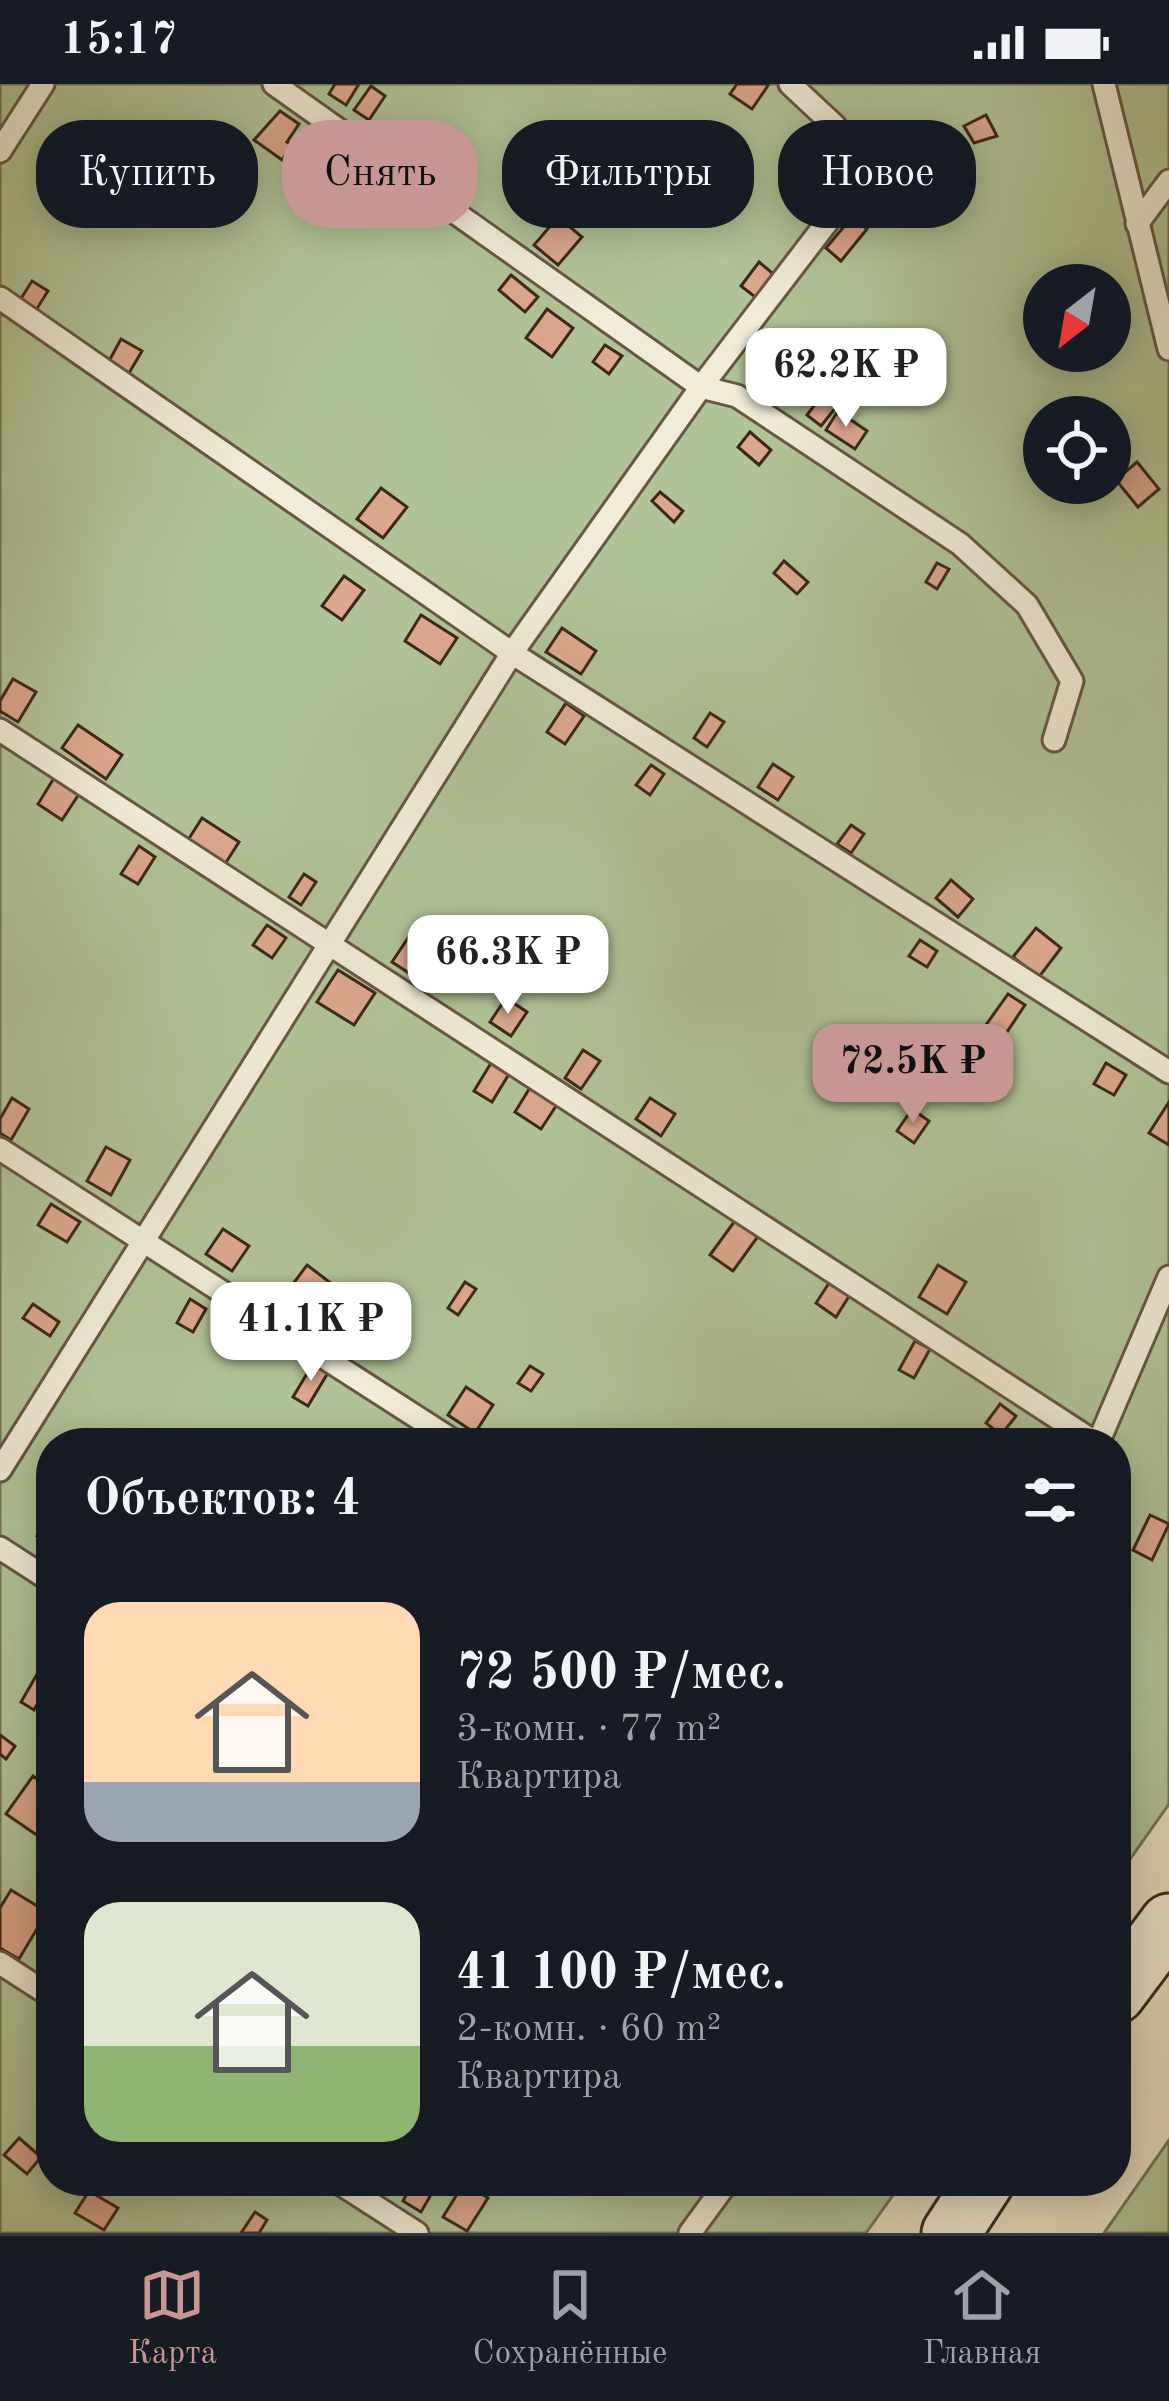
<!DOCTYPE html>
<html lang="ru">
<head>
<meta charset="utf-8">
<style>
	:root { --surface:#171b24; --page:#20242c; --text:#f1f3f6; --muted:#9ea1a6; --line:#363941; --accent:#c59692 }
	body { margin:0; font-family:"Old Standard TT",serif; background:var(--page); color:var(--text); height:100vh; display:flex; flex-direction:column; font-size:45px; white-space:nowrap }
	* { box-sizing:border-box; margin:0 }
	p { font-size:39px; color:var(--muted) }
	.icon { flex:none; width:66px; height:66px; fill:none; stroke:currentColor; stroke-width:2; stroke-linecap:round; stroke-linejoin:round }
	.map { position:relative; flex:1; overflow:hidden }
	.drawer { position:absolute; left:36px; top:1344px; width:1095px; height:768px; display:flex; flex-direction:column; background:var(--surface); border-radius:48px; box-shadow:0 6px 30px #0003 }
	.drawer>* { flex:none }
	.hud { position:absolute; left:36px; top:36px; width:1098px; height:108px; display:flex; gap:24px }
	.needle { width:78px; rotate:211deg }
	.buttons { position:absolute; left:1023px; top:180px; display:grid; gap:24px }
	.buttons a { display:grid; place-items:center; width:108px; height:108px; border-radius:50%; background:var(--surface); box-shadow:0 6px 30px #0003; font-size:60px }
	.price { position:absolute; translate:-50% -102px; padding:0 27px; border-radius:24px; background:#fff; color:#222; font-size:39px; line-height:78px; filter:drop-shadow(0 3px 6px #0008) }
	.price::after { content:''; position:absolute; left:50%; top:72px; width:36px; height:27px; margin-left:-18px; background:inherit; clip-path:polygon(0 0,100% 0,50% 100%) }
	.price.current { background:var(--accent); color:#111 }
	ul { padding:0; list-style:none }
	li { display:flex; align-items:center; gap:36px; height:300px; padding:0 48px }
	li span { display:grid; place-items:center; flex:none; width:336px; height:240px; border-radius:36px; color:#555 }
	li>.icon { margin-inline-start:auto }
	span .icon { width:144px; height:144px; fill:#fffc; stroke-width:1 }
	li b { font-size:51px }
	h2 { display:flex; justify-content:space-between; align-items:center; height:144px; padding:0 48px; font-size:51px }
	.chip { padding:0 42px; border-radius:48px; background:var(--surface); box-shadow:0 6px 30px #0003; font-size:42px; line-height:108px }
	.chip.current { background:var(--accent); color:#111 }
	.status { display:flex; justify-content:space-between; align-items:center; height:84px; padding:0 60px; background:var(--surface); direction:ltr }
	.status svg { height:33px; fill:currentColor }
	.dock { display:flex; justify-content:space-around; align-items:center; height:168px; border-top:3px solid var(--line); background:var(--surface); font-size:33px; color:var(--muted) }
	.dock a { display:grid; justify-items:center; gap:6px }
	.dock .current { color:var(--accent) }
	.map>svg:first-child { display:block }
</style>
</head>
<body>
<div class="status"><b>15:17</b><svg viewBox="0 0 49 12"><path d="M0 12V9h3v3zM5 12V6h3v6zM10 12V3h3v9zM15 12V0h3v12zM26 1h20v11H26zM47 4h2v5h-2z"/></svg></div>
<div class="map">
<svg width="1169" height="2149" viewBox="0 0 1169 2149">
	<rect width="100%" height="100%" fill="#eae1c2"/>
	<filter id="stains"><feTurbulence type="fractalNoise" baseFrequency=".00167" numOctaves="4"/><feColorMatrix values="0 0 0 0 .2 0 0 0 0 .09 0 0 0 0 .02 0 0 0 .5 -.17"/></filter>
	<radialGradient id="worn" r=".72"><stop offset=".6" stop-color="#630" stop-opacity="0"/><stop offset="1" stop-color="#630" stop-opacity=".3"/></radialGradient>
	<g fill="#b1c497" stroke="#767658" stroke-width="3" fill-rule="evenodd">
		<path d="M0 0H1169V1720L1116 1795V1359H51V2097H903L866 2149H0ZM1044 201H1110V267H1044ZM1044 333H1110V399H1044Z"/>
		<polygon points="1169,2056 1169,2149 1104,2149"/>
	</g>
	<g fill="#dca88d" stroke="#3b271a" stroke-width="3">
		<polygon points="335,0 359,0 346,21 329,10"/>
		<polygon points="737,0 769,0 752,25 730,10"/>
		<polygon points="371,2 385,12 369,36 354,26"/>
		<polygon points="280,27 299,40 287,58 292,61 282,76 254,56"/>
		<polygon points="986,31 997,52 974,59 964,42"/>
		<polygon points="369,83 383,93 366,116 353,106"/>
		<polygon points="558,133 582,153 558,181 534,161"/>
		<polygon points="852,133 867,145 841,177 826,164"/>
		<polygon points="759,178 777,193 759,216 741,202"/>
		<polygon points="511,191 538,213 525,228 499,206"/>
		<polygon points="32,197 48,207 36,226 20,216"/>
		<polygon points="1044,212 1044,250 1037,252 1029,215"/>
		<polygon points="547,225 573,244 552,273 526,254"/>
		<polygon points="121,255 142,267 129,289 109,277"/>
		<polygon points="605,261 622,272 609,290 593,278"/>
		<polygon points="823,310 837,322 821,342 807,331"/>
		<polygon points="838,327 867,347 855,365 826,346"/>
		<polygon points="750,348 771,366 759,381 738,363"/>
		<polygon points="1137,378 1159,405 1138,423 1116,396"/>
		<polygon points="381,404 407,423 383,454 357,435"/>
		<polygon points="660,408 683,427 674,438 652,417"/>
		<polygon points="784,477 808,498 797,510 774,489"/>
		<polygon points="937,479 949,485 937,505 926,498"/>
		<polygon points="344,492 364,506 342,536 322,522"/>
		<polygon points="421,531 457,554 440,580 405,557"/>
		<polygon points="562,544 596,567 581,590 546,568"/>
		<polygon points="13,595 36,608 18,638 0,627 0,617"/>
		<polygon points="566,619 584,632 565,660 547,648"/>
		<polygon points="710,629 724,638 707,663 694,654"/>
		<polygon points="78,641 122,671 106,695 62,664"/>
		<polygon points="773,680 793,693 778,716 758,703"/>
		<polygon points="651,681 664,690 650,711 636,701"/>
		<polygon points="54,694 79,710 62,736 38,720"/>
		<polygon points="202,734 239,758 225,780 188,756"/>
		<polygon points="851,741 864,750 851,769 837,760"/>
		<polygon points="139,762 155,773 138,800 121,790"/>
		<polygon points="304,790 316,798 301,821 289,813"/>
		<polygon points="951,796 973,815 958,833 936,814"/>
		<polygon points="267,841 286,854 272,874 253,861"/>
		<polygon points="1036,844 1061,864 1039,893 1013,873"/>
		<polygon points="408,854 428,868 412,891 392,878"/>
		<polygon points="920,856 937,867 927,883 909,872"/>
		<polygon points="338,886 375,909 354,941 317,918"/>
		<polygon points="1008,910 1025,921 1001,957 983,945"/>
		<polygon points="506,914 527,928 511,952 490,938"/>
		<polygon points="583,966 600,977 581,1005 565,994"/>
		<polygon points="491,979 509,990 492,1018 474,1007"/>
		<polygon points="1106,979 1126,991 1114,1011 1094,1000"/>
		<polygon points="531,1002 558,1019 541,1045 515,1028"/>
		<polygon points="12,1014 29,1025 11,1056 0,1049 0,1035"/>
		<polygon points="650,1014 675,1030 661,1052 636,1035"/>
		<polygon points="1169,1018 1169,1061 1149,1049"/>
		<polygon points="912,1025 929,1037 914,1059 897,1047"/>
		<polygon points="106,1063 130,1076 111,1111 87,1097"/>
		<polygon points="51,1120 80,1138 67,1158 38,1141"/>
		<polygon points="737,1134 759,1151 733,1187 710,1171"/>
		<polygon points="223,1145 249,1162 232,1187 206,1170"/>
		<polygon points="307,1181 332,1200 305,1238 279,1219"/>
		<polygon points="938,1181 966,1198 947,1230 919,1213"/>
		<polygon points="833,1193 853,1206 836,1233 816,1219"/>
		<polygon points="465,1198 476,1205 458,1231 448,1224"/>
		<polygon points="190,1215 206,1225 193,1248 177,1239"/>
		<polygon points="33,1220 59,1238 50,1252 23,1234"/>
		<polygon points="915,1257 930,1265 914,1294 899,1286"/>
		<polygon points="314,1278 329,1287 308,1322 293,1313"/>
		<polygon points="530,1282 543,1290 531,1307 518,1299"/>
		<polygon points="466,1303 493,1321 475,1349 448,1331"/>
		<polygon points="1000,1320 1016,1332 1001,1351 986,1339"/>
		<polygon points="1150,1431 1169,1440 1152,1476 1133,1466"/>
		<polygon points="49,1432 51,1433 51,1461 37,1452"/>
		<polygon points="39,1587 51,1596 34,1626 21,1618"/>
		<polygon points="0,1651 15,1662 6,1675 0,1670"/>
		<polygon points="33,1692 51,1705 51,1734 38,1752 6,1730"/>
		<polygon points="11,1806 47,1828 19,1875 0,1864 0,1824"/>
		<polygon points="19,2054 41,2073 27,2090 4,2071"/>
		<polygon points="414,2097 436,2102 421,2128 403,2117"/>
		<polygon points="464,2099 488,2114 467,2147 443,2133"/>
		<polygon points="89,2107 118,2124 104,2146 75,2129"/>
		<polygon points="255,2128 267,2136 259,2149 241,2149"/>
	</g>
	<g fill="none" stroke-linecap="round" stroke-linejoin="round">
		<defs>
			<g id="service">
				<polyline points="274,0 701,303 737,312 960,460 1027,521 1072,597 1054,656"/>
				<polyline points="1104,0 1169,265"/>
				<polyline points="0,67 43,0"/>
				<polyline points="1137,140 1169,97"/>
				<polyline points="0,214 512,569 1169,988"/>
				<polyline points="0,646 1096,1359"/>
				<polyline points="0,1065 457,1359"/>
				<polyline points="1098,1359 1169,1193"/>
				<polyline points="0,1386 512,569 701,303 841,120 835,42 790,0"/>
				<polyline points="0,1464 51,1497"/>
				<polyline points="0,1879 51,1912"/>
				<polyline points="336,2097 417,2149"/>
				<polyline points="690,2149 728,2097"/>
			</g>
			<g id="secondary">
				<polyline points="1116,1910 1169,1839"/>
				<polyline points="951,2149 985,2097"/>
			</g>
		</defs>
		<use href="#service" stroke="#675644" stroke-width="27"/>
		<use href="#secondary" stroke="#3b271a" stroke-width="63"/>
		<use href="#service" stroke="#f1ecd7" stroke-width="21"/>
		<use href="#secondary" stroke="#f1ecd7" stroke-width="57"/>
	</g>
	<rect width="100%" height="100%" filter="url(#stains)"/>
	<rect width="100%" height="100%" fill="url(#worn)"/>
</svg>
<div class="buttons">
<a><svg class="needle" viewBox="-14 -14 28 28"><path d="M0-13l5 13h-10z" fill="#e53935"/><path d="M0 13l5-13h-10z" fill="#9ea1a6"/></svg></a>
<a><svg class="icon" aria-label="locate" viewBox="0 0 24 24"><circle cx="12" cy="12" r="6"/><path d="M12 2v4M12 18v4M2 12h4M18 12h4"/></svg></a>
</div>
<b class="price" style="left:846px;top:346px">62.2K ₽</b>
<b class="price" style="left:508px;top:933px">66.3K ₽</b>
<b class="price current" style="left:913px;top:1042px">72.5K ₽</b>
<b class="price" style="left:311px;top:1300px">41.1K ₽</b>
<div class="hud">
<a class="chip">Купить</a>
<a class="chip current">Снять</a>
<a class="chip">Фильтры</a>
<a class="chip">Новое</a>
</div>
<section class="drawer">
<h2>Объектов: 4<svg class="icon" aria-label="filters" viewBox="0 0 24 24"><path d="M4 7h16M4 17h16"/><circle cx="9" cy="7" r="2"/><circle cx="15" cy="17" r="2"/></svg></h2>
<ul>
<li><span style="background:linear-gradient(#ffd9b3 75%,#9aa5b1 0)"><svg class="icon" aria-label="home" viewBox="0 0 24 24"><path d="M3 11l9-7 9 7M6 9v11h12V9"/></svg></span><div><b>72 500 ₽/мес.</b><p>3-комн. · 77 m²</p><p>Квартира</p></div></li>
<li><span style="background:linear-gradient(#dfe7d0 60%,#8fb573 0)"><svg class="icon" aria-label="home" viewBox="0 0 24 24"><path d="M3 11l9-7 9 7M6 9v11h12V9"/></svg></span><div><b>41 100 ₽/мес.</b><p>2-комн. · 60 m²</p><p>Квартира</p></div></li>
</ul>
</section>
</div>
<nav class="dock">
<a class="current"><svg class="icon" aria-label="map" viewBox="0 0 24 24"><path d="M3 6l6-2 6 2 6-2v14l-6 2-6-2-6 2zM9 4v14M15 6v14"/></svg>Карта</a>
<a><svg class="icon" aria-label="saved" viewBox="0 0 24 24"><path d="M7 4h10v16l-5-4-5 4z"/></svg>Сохранённые</a>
<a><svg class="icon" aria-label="home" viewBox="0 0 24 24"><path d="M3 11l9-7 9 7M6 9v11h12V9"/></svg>Главная</a>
</nav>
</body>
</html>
